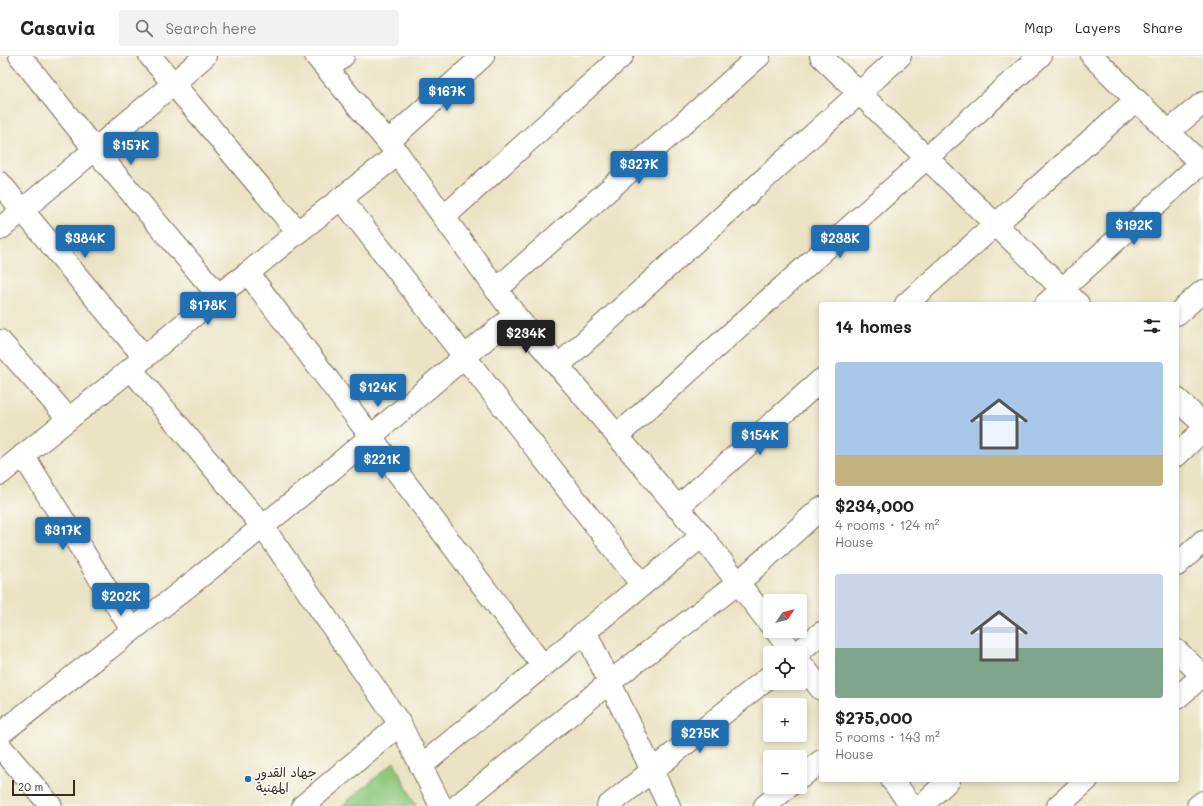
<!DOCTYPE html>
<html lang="en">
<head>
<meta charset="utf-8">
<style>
	:root { --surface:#fff; --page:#f2f2f2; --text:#222; --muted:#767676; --line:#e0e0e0; --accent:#1f6fb2 }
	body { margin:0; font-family:Mali,"Playpen Sans Arabic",sans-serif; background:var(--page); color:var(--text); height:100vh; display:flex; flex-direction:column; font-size:15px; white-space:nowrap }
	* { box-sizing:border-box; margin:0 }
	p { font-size:13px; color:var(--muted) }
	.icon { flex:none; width:22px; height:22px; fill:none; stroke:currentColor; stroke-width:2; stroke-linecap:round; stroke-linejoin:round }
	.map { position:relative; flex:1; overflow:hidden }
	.details { position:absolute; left:819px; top:246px; width:360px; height:480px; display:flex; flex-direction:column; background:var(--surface); border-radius:4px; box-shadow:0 2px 6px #0003 }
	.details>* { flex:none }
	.needle { width:26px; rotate:55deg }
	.buttons { position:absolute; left:763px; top:538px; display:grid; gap:8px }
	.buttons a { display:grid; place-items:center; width:44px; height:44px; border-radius:4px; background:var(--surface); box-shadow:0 2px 6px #0003; font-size:20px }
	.scale { position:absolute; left:12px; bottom:10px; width:63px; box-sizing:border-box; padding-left:4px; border:2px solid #3b2a1e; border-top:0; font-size:11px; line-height:14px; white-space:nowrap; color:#3b2a1e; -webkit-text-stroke:3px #fdfcf7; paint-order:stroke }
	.price { position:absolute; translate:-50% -34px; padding:0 9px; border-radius:4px; background:var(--accent); color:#fff; font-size:13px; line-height:26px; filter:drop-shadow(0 1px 2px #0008) }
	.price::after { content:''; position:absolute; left:50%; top:24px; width:12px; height:9px; margin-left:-6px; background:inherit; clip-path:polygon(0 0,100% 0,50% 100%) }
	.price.selected { background:#222; color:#fff }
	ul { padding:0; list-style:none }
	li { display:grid; align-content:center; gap:8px; height:212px; padding:0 16px }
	li span { display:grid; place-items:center; height:124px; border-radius:4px; color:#555 }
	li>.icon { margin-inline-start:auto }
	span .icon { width:72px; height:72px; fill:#fffc; stroke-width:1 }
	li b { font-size:17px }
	h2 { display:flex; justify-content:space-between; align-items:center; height:48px; padding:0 16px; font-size:17px }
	header { display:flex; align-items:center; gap:24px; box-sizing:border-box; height:56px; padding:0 20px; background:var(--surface); border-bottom:1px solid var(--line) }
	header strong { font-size:19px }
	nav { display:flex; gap:22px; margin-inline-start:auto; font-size:14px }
	.search { width:280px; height:36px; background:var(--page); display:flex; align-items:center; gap:10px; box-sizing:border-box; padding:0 14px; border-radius:4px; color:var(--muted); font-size:15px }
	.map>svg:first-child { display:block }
</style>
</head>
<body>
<header>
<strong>Casavia</strong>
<div class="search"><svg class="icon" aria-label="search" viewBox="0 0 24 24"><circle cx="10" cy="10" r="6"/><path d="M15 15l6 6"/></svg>Search here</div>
<nav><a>Map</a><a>Layers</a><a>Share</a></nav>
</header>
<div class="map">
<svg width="1203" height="750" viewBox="0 0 1203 750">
	<rect width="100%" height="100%" fill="#fdfcf7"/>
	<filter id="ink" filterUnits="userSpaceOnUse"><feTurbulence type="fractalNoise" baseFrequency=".025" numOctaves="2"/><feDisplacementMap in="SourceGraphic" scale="8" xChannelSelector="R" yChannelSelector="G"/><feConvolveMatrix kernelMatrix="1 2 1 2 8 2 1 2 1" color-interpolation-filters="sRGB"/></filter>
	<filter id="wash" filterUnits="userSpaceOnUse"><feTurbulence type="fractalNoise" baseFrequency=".012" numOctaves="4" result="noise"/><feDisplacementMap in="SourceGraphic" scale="16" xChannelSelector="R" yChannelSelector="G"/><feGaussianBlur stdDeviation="0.9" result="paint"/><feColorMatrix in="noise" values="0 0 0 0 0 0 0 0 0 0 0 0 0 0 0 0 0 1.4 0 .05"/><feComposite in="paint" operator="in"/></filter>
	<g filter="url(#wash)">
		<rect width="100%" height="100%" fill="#eae4c5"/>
		<polygon fill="#8ec87c" stroke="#64794d" points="394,706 416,750 342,750"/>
	</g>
	<g filter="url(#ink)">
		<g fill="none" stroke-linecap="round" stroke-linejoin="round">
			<defs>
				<g id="minor">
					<polyline points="20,0 95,94 218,239"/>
					<polyline points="150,0 298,176"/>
					<polyline points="821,0 1078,248"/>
					<polyline points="1092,0 1203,110"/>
					<polyline points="328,14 343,0"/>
					<polyline points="1168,76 1203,47"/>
					<polyline points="388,86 483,0"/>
					<polyline points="0,127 144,301"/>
					<polyline points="341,142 642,529"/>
					<polyline points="444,161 622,0"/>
					<polyline points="0,173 173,28 205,0"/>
					<polyline points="248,217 543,610"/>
					<polyline points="496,234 759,0"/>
					<polyline points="906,248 1136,44"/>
					<polyline points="1046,248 1200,108"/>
					<polyline points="1177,258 1203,235"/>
					<polyline points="0,285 68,362"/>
					<polyline points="558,310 900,0"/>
					<polyline points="131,313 263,471 400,668 441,750"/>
					<polyline points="1177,343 1203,368"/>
					<polyline points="617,380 1040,0"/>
					<polyline points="23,399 132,574"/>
					<polyline points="1177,399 1203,374"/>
					<polyline points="0,418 131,313 218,239 248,217 298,176 398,98"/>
					<polyline points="677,452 821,324"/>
					<polyline points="1177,509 1203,485"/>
					<polyline points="585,575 669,750"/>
					<polyline points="1177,595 1203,620"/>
					<polyline points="798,597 821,577"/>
					<polyline points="1177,642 1203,619"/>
					<path d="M0 678C87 609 176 541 262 471 348 402 430 328 515 259"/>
					<polyline points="0,690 51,750"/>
					<polyline points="421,710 702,480"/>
					<polyline points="800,722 821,705"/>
					<polyline points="303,750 400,668"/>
					<polyline points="457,750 610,626 738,527 821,452"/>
					<polyline points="608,750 770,620"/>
					<polyline points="765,750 788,731"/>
					<polyline points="921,750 949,724"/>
					<polyline points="1058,750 1087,724"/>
					<polyline points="1198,750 1203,746"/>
				</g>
				<g id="tertiary">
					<polyline points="316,0 398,98 515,259 702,480 770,568"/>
					<polyline points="776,575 793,597"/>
					<polyline points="800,606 821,633"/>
					<polyline points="892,724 912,750"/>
				</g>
			</defs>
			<use href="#minor" stroke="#786b58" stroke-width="24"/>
			<use href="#tertiary" stroke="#786b58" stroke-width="24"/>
			<use href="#minor" stroke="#fff" stroke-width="22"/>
			<use href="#tertiary" stroke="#fff" stroke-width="22"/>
		</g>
	</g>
	<circle fill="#1f6fb2" stroke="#fdfcf7" stroke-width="1.5" cx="248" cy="723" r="4"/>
	<g text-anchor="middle" stroke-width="3" stroke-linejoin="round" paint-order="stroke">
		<g font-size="13" fill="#3b2a1e" stroke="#fdfcf7" text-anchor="start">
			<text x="256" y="721">جهاد القدور<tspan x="256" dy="15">المهنية</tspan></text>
		</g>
	</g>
</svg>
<div class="buttons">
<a><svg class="needle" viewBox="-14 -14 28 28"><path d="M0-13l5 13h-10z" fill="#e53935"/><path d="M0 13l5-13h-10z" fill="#767676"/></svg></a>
<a><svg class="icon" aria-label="locate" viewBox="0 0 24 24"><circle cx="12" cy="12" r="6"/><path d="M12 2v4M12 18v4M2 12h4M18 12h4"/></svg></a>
<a>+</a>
<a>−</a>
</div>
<div class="scale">20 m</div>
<b class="price" style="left:447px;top:56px">$167K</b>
<b class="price" style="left:131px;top:110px">$157K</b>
<b class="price" style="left:639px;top:129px">$327K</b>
<b class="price" style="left:1134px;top:190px">$192K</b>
<b class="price" style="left:85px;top:203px">$384K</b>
<b class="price" style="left:840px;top:203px">$238K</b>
<b class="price" style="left:208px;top:270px">$178K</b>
<b class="price selected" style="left:526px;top:298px">$234K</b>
<b class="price" style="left:378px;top:352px">$124K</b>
<b class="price" style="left:760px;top:400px">$154K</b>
<b class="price" style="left:382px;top:424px">$221K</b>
<b class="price" style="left:63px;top:495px">$317K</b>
<b class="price" style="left:121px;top:561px">$202K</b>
<b class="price" style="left:700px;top:698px">$275K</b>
<section class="details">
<h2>14 homes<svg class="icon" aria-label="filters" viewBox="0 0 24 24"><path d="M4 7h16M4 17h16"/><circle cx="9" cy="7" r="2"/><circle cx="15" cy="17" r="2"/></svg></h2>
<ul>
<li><span style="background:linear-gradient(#a9c7e8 75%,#c2b280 0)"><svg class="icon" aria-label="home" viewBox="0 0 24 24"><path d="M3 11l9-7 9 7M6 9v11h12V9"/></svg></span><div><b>$234,000</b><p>4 rooms · 124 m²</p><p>House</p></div></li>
<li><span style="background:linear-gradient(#c9d6e8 60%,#7fa58c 0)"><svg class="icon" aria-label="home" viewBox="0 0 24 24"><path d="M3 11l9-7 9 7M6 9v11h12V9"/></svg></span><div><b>$275,000</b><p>5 rooms · 143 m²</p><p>House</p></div></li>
</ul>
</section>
</div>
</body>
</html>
